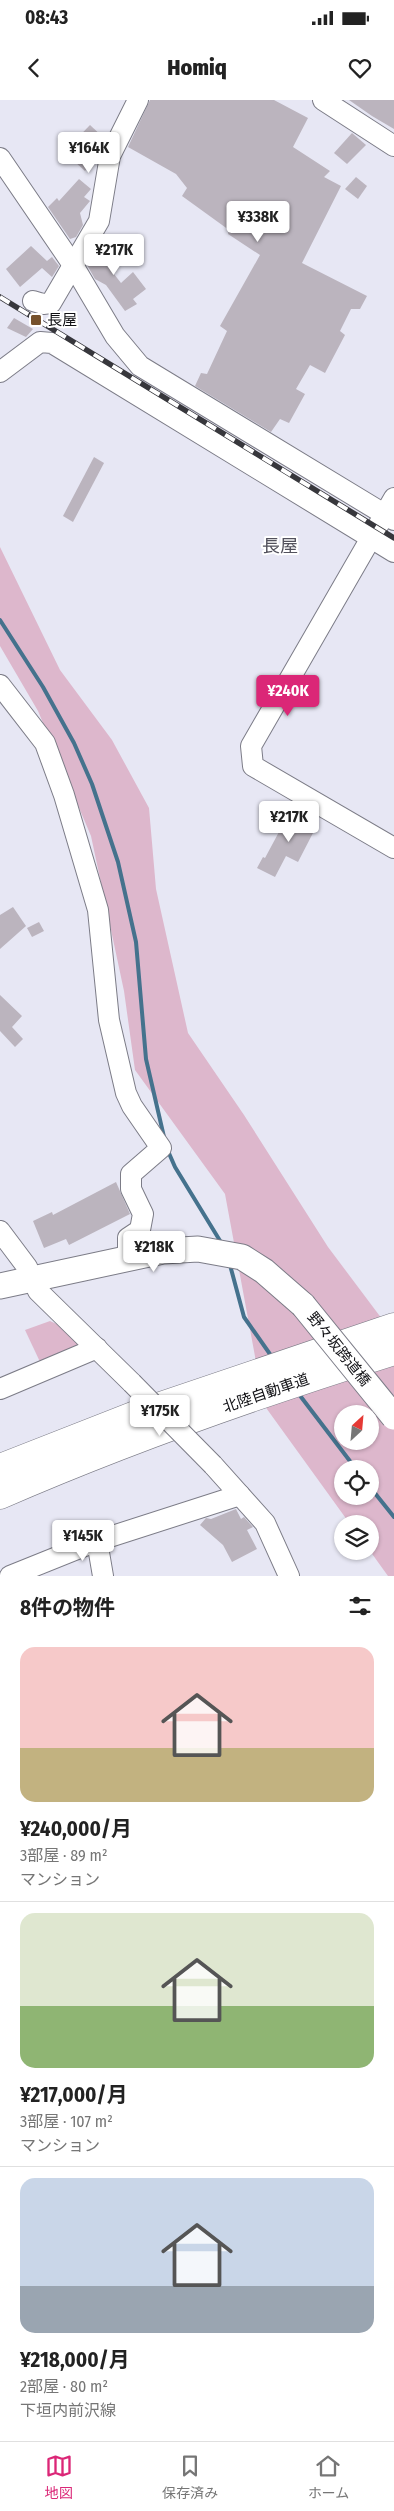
<!DOCTYPE html>
<html lang="ja">
<head>
<meta charset="utf-8">
<style>
	:root { --surface:#fff; --page:#f2f2f2; --text:#222; --muted:#767676; --line:#e0e0e0; --accent:#db2777 }
	body { margin:0; font-family:"Fira Sans Condensed","Noto Sans JP",sans-serif; background:var(--page); color:var(--text); height:100vh; display:flex; flex-direction:column; font-size:19px; white-space:nowrap }
	* { box-sizing:border-box; margin:0 }
	p { font-size:16px; color:var(--muted) }
	.icon { flex:none; width:28px; height:28px; fill:none; stroke:currentColor; stroke-width:2; stroke-linecap:round; stroke-linejoin:round }
	.map { position:relative; height:1476px; overflow:hidden }
	.panel { display:flex; flex-direction:column; background:var(--surface); flex:1 }
	.panel>* { flex:none }
	.needle { width:32px; rotate:26deg }
	.fabs { position:absolute; left:334px; top:1305px; display:grid; gap:10px }
	.fabs a { display:grid; place-items:center; width:45px; height:45px; border-radius:50%; background:var(--surface); box-shadow:0 1px 4px #0004; font-size:25px }
	.price { position:absolute; translate:-50% -42px; padding:0 11px; border-radius:5px; background:#fff; color:#222; font-size:16px; line-height:32px; filter:drop-shadow(0 1px 2px #0008) }
	.price::after { content:''; position:absolute; left:50%; top:30px; width:15px; height:11px; margin-left:-8px; background:inherit; clip-path:polygon(0 0,100% 0,50% 100%) }
	.price.selected { background:var(--accent); color:#fff }
	ul { padding:0; list-style:none }
	li { display:grid; align-content:center; gap:10px; height:265px; padding:0 20px }
	li+li { border-top:1px solid var(--line) }
	li span { display:grid; place-items:center; height:155px; border-radius:15px; color:#555 }
	li>.icon { margin-inline-start:auto }
	span .icon { width:90px; height:90px; fill:#fffc; stroke-width:1 }
	li b { font-size:21px }
	h2 { display:flex; justify-content:space-between; align-items:center; height:60px; padding:0 20px; font-size:21px }
	.status { display:flex; justify-content:space-between; align-items:center; height:35px; padding:0 25px; background:var(--surface); direction:ltr }
	.status svg { height:14px; fill:currentColor }
	header { display:flex; justify-content:space-between; align-items:center; height:65px; padding:0 20px; background:var(--surface); font-size:22px; font-weight:800 }
	.tabs { display:flex; justify-content:space-around; align-items:center; height:70px; border-top:1px solid var(--line); background:var(--surface); font-size:14px; color:var(--muted) }
	.tabs a { display:grid; justify-items:center; gap:2px }
	.tabs .selected { color:var(--accent) }
	.map>svg:first-child { display:block }
</style>
</head>
<body>
<div class="status"><b>08:43</b><svg viewBox="0 0 49 12"><path d="M0 12V9h3v3zM5 12V6h3v6zM10 12V3h3v9zM15 12V0h3v12zM26 1h20v11H26zM47 4h2v5h-2z"/></svg></div>
<header><svg class="icon" aria-label="back" viewBox="0 0 24 24"><path d="M15 5l-7 7 7 7"/></svg>Homiq<svg class="icon" aria-label="heart" viewBox="0 0 24 24"><path d="M12 20l-8-8c-3-5 5-10 8-4 3-6 11-1 8 4z"/></svg></header>
<div class="map">
<svg width="394" height="1476" viewBox="0 0 394 1476">
	<rect width="100%" height="100%" fill="#e7e7f4"/>
	<g fill="#ddb7cc" fill-rule="evenodd">
		<path d="M0 447 60 570 112 640 149 708 156 789 188 933 244 1015 328 1147 394 1235V1476H388L370 1451V1424H350L264 1305 225 1094 135 970 124 891 91 736 38 611 0 546ZM342 1314H370V1341H342ZM342 1369H370V1396H342Z"/>
		<polygon points="50,1221 65,1228 85,1247 41,1264 25,1230"/>
	</g>
	<g fill="none" stroke-linecap="round" stroke-linejoin="round">
		<g stroke="#45728d" stroke-width="4">
			<polyline points="0,520 43,587 74,643 92,684 118,762 136,842 146,959 164,1037"/>
			<polyline points="168,1051 175,1067 222,1144"/>
			<polyline points="230,1165 244,1217 272,1257"/>
			<polyline points="298,1293 356,1369"/>
			<polyline points="370,1387 394,1417"/>
		</g>
	</g>
	<g fill="#bbb4be">
		<polygon points="150,0 274,0 308,18 293,47 330,71 324,77 341,86 302,163 367,196 360,209 351,209 340,231 345,235 325,273 310,265 296,289 305,294 289,323 280,319 271,332 195,286 201,273 207,274 227,231 220,226 260,155 228,134 229,130 182,96 187,88 176,74 128,47"/>
		<polygon points="349,0 394,0 394,29 372,16"/>
		<polygon points="90,25 105,39 98,54 85,71 64,52"/>
		<polygon points="352,33 366,45 347,64 334,53"/>
		<polygon points="356,77 367,86 358,99 345,89"/>
		<polygon points="79,79 91,89 84,97 90,101 80,113 83,125 76,137 70,139 48,107 57,98 59,101"/>
		<polygon points="105,135 116,141 110,154 112,156 107,165 121,183 133,172 146,189 133,199 137,204 125,211 106,185 95,179 87,165"/>
		<polygon points="31,146 47,161 52,157 59,166 52,177 42,168 20,187 6,169"/>
		<polygon points="14,218 33,229 26,237 7,228"/>
		<polygon points="94,357 104,363 73,422 63,416"/>
		<polygon points="304,709 317,717 312,730 314,731 298,762 286,756 275,777 257,768 263,757 265,758 287,717 297,723"/>
		<polygon points="13,807 26,826 0,849 0,815"/>
		<polygon points="39,822 44,831 32,837 27,828"/>
		<polygon points="0,895 22,916 12,927 23,939 15,947 0,931"/>
		<polygon points="116,1082 130,1114 69,1145 66,1139 44,1148 33,1121 52,1112 53,1115"/>
		<polygon points="236,1409 241,1419 244,1417 253,1427 247,1430 257,1449 232,1462 223,1445 200,1425 206,1418 211,1419"/>
	</g>
	<g fill="none" stroke-linecap="round" stroke-linejoin="round">
		<defs>
			<g id="minor">
				<polyline points="323,0 394,46"/>
				<polyline points="0,58 73,165 115,236 140,266 394,420"/>
				<polyline points="33,201 43,204 51,203 99,121 110,56 138,0"/>
				<polyline points="0,272 40,242 52,243 394,452"/>
				<polyline points="394,398 251,646 253,666 394,748"/>
				<polyline points="0,585 45,643 64,695 98,810 109,920 126,993 132,1006 161,1048 131,1074 131,1089 143,1114 140,1130 128,1138 128,1158"/>
				<polyline points="0,1131 27,1167 38,1191 132,1283"/>
				<polyline points="0,1289 97,1248"/>
				<polyline points="213,1365 265,1423 289,1476"/>
				<polyline points="97,1441 103,1476"/>
				<polyline points="10,1476 97,1441 240,1395"/>
			</g>
			<polyline id="major" points="0,1186 163,1151 198,1149 242,1157 264,1171 303,1205"/>
			<g id="highway">
				<polyline points="0,1368 143,1312 394,1227"/>
				<path d="M0 1395C128 1339 260 1293 394 1251"/>
			</g>
		</defs>
		<use href="#minor" stroke="#7c7c87" stroke-width="22"/>
		<use href="#major" stroke="#7c7c87" stroke-width="27"/>
		<use href="#highway" stroke="#7c7c87" stroke-width="29"/>
		<use href="#minor" stroke="#fff" stroke-width="20"/>
		<use href="#major" stroke="#fff" stroke-width="25"/>
		<use href="#highway" stroke="#fff" stroke-width="28"/>
		<defs>
			<polyline id="rail" points="0,197 394,438"/>
		</defs>
		<use href="#rail" stroke="#37373c" stroke-width="5.5"/>
		<use href="#rail" stroke="#fff" stroke-width="4" stroke-dasharray="11" stroke-linecap="butt"/>
		<defs>
			<polyline id="minor-bridge" points="132,1283 213,1365"/>
			<polyline id="major-bridge" points="303,1205 394,1317"/>
		</defs>
		<use href="#minor-bridge" stroke="#7c7c87" stroke-width="22" stroke-linecap="butt"/>
		<use href="#major-bridge" stroke="#7c7c87" stroke-width="27" stroke-linecap="butt"/>
		<use href="#minor-bridge" stroke="#fff" stroke-width="20"/>
		<use href="#major-bridge" stroke="#fff" stroke-width="25"/>
	</g>
	<rect fill="#76512c" stroke="#fff" stroke-width="2" x="30" y="214" width="12" height="12" rx="2.5"/>
	<g text-anchor="middle" stroke-width="4" stroke-linejoin="round" paint-order="stroke">
		<g font-size="15" fill="#101014" stroke="#fff" text-anchor="start">
			<text x="47" y="225">長屋</text>
		</g>
		<g font-size="15" fill="#101014" stroke="#fff">
			<text transform="translate(339 1249) rotate(51)" y="5">野々坂跨道橋</text>
			<text transform="translate(266 1293) rotate(-19)" y="5">北陸自動車道</text>
		</g>
		<g font-size="18" fill="#52515c" stroke="#fff">
			<text x="280" y="452">長屋</text>
		</g>
	</g>
</svg>
<div class="fabs">
<a><svg class="needle" viewBox="-14 -14 28 28"><path d="M0-13l5 13h-10z" fill="#e53935"/><path d="M0 13l5-13h-10z" fill="#767676"/></svg></a>
<a><svg class="icon" aria-label="locate" viewBox="0 0 24 24"><circle cx="12" cy="12" r="6"/><path d="M12 2v4M12 18v4M2 12h4M18 12h4"/></svg></a>
<a><svg class="icon" aria-label="layers" viewBox="0 0 24 24"><path d="M12 4l9 5-9 5-9-5zM3 14l9 5 9-5"/></svg></a>
</div>
<b class="price" style="left:89px;top:74px">¥164K</b>
<b class="price" style="left:258px;top:143px">¥338K</b>
<b class="price" style="left:114px;top:176px">¥217K</b>
<b class="price selected" style="left:288px;top:617px">¥240K</b>
<b class="price" style="left:289px;top:743px">¥217K</b>
<b class="price" style="left:154px;top:1173px">¥218K</b>
<b class="price" style="left:160px;top:1337px">¥175K</b>
<b class="price" style="left:83px;top:1462px">¥145K</b>
</div>
<section class="panel">
<h2>8件の物件<svg class="icon" aria-label="filters" viewBox="0 0 24 24"><path d="M4 7h16M4 17h16"/><circle cx="9" cy="7" r="2"/><circle cx="15" cy="17" r="2"/></svg></h2>
<ul>
<li><span style="background:linear-gradient(#f6c9c9 65%,#c2b280 0)"><svg class="icon" aria-label="home" viewBox="0 0 24 24"><path d="M3 11l9-7 9 7M6 9v11h12V9"/></svg></span><div><b>¥240,000/月</b><p>3部屋 · 89 m²</p><p>マンション</p></div></li>
<li><span style="background:linear-gradient(#dfe7d0 60%,#8fb573 0)"><svg class="icon" aria-label="home" viewBox="0 0 24 24"><path d="M3 11l9-7 9 7M6 9v11h12V9"/></svg></span><div><b>¥217,000/月</b><p>3部屋 · 107 m²</p><p>マンション</p></div></li>
<li><span style="background:linear-gradient(#c9d6e8 70%,#9aa5b1 0)"><svg class="icon" aria-label="home" viewBox="0 0 24 24"><path d="M3 11l9-7 9 7M6 9v11h12V9"/></svg></span><div><b>¥218,000/月</b><p>2部屋 · 80 m²</p><p>下垣内前沢線</p></div></li>
</ul>
</section>
<nav class="tabs">
<a class="selected"><svg class="icon" aria-label="map" viewBox="0 0 24 24"><path d="M3 6l6-2 6 2 6-2v14l-6 2-6-2-6 2zM9 4v14M15 6v14"/></svg>地図</a>
<a><svg class="icon" aria-label="saved" viewBox="0 0 24 24"><path d="M7 4h10v16l-5-4-5 4z"/></svg>保存済み</a>
<a><svg class="icon" aria-label="home" viewBox="0 0 24 24"><path d="M3 11l9-7 9 7M6 9v11h12V9"/></svg>ホーム</a>
</nav>
</body>
</html>
